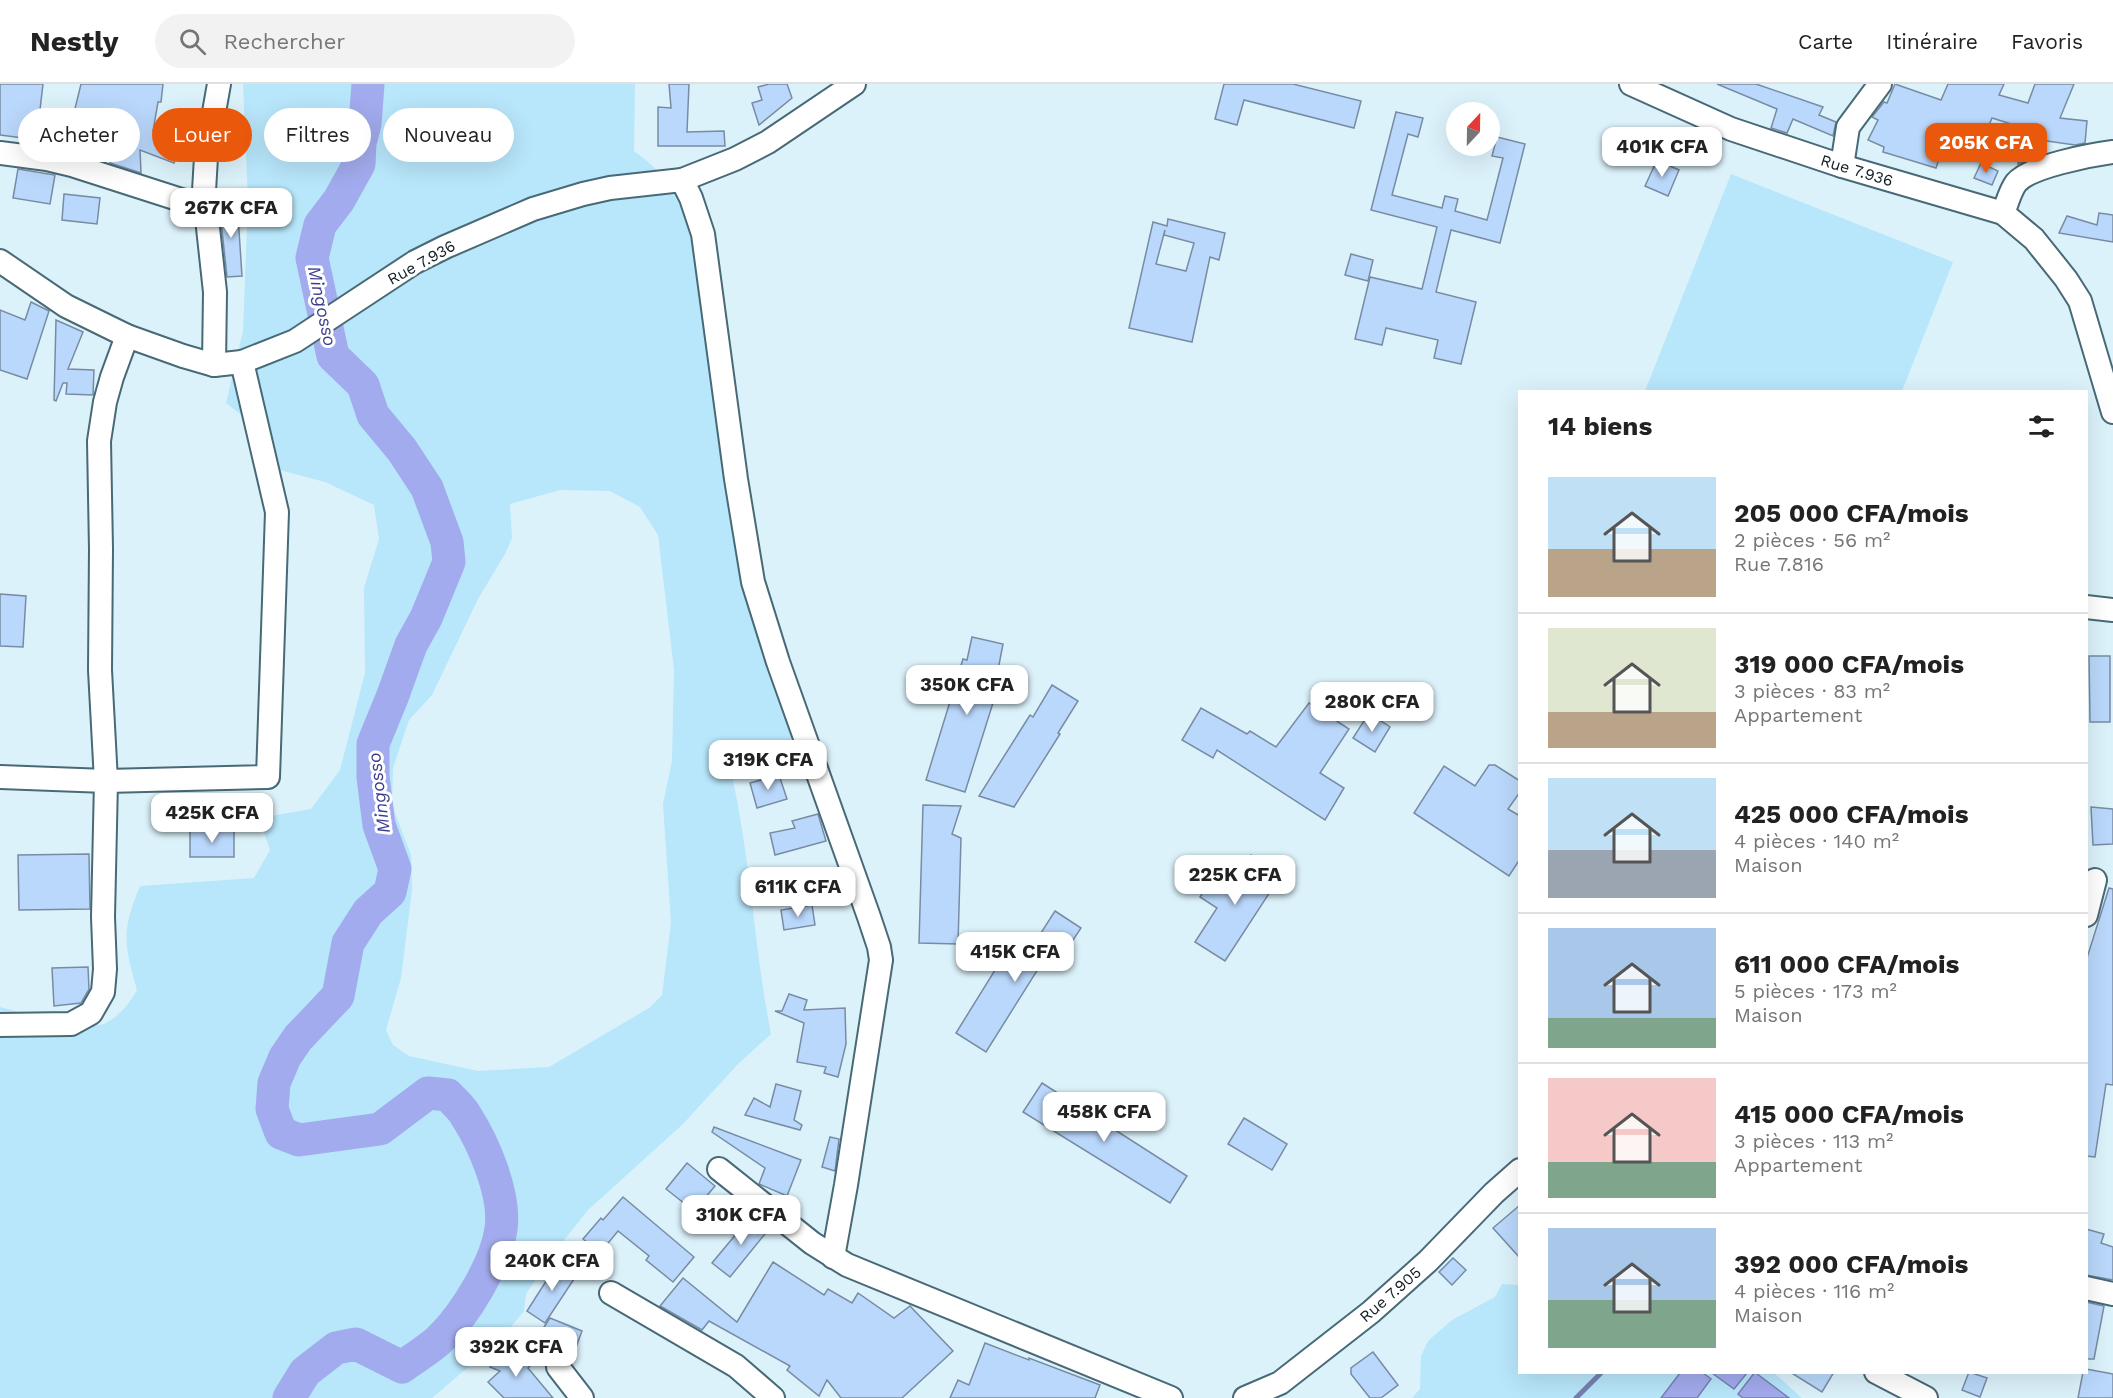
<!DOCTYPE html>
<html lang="fr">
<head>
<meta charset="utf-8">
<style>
	:root { --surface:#fff; --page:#f2f2f2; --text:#222; --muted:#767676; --line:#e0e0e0; --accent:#ea580c }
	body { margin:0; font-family:"Work Sans",sans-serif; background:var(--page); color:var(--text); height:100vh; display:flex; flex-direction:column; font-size:22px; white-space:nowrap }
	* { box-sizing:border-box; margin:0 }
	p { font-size:20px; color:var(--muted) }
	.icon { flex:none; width:33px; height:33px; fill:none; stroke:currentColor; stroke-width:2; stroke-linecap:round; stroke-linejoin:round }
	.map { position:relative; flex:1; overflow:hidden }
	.sheet { position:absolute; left:1518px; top:306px; width:570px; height:984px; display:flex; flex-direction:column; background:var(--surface); border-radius:0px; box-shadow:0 6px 24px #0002 }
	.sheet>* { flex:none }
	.top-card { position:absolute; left:18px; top:24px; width:570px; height:54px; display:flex; gap:12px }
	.needle { width:39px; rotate:22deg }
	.buttons { position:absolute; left:1446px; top:18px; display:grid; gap:12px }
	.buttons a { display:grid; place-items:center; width:54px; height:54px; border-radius:50%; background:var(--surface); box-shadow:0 6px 24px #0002; font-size:30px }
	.price { position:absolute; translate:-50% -51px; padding:0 14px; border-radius:12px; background:#fff; color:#222; font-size:20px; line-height:39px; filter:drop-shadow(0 2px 3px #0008) }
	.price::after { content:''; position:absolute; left:50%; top:36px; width:18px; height:14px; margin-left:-9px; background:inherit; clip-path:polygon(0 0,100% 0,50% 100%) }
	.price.selected { background:var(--accent); color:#fff }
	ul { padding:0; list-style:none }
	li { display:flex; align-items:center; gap:18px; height:150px; padding:0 30px }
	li+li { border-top:2px solid var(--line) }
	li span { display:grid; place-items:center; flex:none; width:168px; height:120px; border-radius:0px; color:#555 }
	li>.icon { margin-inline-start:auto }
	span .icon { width:72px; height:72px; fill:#fffc; stroke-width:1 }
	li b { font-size:26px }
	h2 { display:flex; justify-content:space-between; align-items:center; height:72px; padding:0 30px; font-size:26px }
	.chip { padding:0 21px; border-radius:27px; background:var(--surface); box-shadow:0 6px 24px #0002; font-size:21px; line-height:54px }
	.chip.selected { background:var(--accent); color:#fff }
	header { display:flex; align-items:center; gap:36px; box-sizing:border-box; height:84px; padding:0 30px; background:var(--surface); border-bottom:2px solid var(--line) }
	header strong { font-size:28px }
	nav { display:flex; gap:33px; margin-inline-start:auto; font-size:21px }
	.search { width:420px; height:54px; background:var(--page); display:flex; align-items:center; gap:15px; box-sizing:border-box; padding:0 21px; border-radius:33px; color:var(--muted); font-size:22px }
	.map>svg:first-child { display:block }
</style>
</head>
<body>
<header>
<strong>Nestly</strong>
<div class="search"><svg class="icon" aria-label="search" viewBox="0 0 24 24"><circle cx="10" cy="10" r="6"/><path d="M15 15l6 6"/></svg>Rechercher</div>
<nav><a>Carte</a><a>Itinéraire</a><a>Favoris</a></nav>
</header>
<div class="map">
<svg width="2113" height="1314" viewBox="0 0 2113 1314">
	<rect width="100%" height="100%" fill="#dcf2fb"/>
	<g fill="#b8e6fa" fill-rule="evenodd">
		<path d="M243 0H635L634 67 647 77 711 136 755 480 822 679 781 670 751 675 732 692C751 777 754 865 771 950L738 980 683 1040 588 1126 550 1174 526 1210 524 1227 501 1255 432 1314H0V923C21 928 87 949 106 939 119 932 130 919 137 906 124 859 121 848 140 802L254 794 270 766 259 734 311 725 340 686 365 589 364 504 379 455 374 421 325 398 276 385 244 333 226 319 243 247 248 116ZM560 406 610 407 640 423 658 451 674 586 672 677 663 720 671 839 662 911 649 924 549 983 478 987 409 972 393 961 386 946 401 894 412 806 411 771 392 721 393 684 409 636 432 611 478 515 505 470 512 454 510 420Z"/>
		<polygon points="1731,90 1953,178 1902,307 1645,307"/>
		<polygon points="1502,1200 1519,1201 1520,1288 1774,1289 1802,1314 1412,1314 1420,1305 1421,1272 1428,1257 1452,1236 1495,1213"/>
	</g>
	<g fill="#a2abed" stroke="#7681b1" stroke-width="1.5">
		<polygon points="1755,1288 1756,1289 1789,1314 1743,1314 1738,1310"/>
		<polygon points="1680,1289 1703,1289 1711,1295 1697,1314 1661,1314"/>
		<polygon points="1712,1289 1747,1289 1734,1305"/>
	</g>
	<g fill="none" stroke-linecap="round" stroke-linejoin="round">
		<polyline stroke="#7681b1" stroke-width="5" points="1576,1314 1602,1288"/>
		<path stroke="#a2abed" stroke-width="33" d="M289 1314 305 1288 336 1264 356 1260 402 1283C414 1274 428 1266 439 1256 465 1231 496 1180 501 1145 506 1111 484 1060 466 1032 462 1024 454 1018 448 1011L428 1009 380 1045 299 1056 281 1049 272 1025 274 999 285 973 298 954 338 912 348 859 368 828 390 808 395 785 379 741 373 693V660L393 611 411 561 426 534 449 478 447 458 427 404 402 366 373 331 363 301 333 272 312 174 320 141 339 116 359 80 360 59 365 40 368 0"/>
	</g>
	<g fill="#bad8fb" stroke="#778ca4" stroke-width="1.5" fill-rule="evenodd">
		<polygon points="0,0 43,0 36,60 23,58 23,54 0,51"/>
		<polygon points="81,0 163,0 161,18 158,18 153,47 182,58 174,79 140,66 141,89 110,79 108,54 70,45"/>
		<polygon points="669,0 689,0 687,48 724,47 725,62 658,62 658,23 671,24"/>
		<polygon points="769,0 787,0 792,14 759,41 752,19 762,16 758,3"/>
		<polygon points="1224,0 1293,0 1361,17 1354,44 1244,16 1237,41 1215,35"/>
		<polygon points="1717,0 1756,0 1823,23 1819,31 1836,38 1833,52 1793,35 1787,49 1771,44 1777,25"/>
		<polygon points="1895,0 1941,16 1948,0 2004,0 1999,11 2028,19 2035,0 2074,0 2060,34 2087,37 2085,59 2075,61 2040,56 2037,72 2018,80 2024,44 1992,34 1975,74 1944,60 1936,84 1883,68 1884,63 1868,56 1878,36 1872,33 1884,18 1887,19"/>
		<polygon points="1396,28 1423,34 1418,53 1408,50 1392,111 1442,124 1445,112 1458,115 1455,127 1487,136 1503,74 1492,72 1497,53 1525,60 1500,159 1451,146 1436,208 1476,218 1461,280 1434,274 1438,256 1386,244 1382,261 1355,255 1370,193 1422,205 1437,143 1371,126"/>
		<polygon points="1657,76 1679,86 1668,112 1645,102"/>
		<polygon points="1981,79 1998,87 1992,101 1974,94"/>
		<polygon points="18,85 55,91 50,120 13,114"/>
		<polygon points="64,110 100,114 97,140 62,136"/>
		<polygon points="232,116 236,132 238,132 242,192 227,193 219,118"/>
		<polygon points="2099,129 2113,131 2113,158 2059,149 2067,132 2097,141"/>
		<path d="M1168 135 1225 149 1219 176 1210 173 1192 258 1129 244 1153 138 1167 142ZM1165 146 1164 151 1194 159 1186 187 1156 180Z"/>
		<polygon points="1351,170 1373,176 1368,197 1345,191"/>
		<polygon points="31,218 49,227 27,295 0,286 0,226 25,236"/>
		<polygon points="56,236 83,248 68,285 94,286 93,311 66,310 67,299 63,299 56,317 54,316"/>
		<polygon points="0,510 26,512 23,563 0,562"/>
		<polygon points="972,553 1003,560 998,586 1003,587 965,708 926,696 963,575 967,576"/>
		<polygon points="2089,572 2110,572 2110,638 2090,638"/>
		<polygon points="1052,601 1078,617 1058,649 1060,650 1014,723 979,712 1030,631 1033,633"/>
		<polygon points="1309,619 1349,645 1320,689 1344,704 1325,736 1217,666 1213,674 1182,656 1201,624 1247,650 1250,647 1276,663"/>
		<polygon points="1369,629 1390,643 1375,668 1353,654"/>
		<polygon points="1489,681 1495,681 1520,697 1520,708 1508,725 1520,732 1520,775 1509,792 1414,729 1444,682 1475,702"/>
		<polygon points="779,691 787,715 757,724 750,699"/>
		<polygon points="923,721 961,722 952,750 961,754 958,860 919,859"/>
		<polygon points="2091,723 2113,725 2113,760 2093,761"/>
		<polygon points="818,730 826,757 775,771 770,749 795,744 792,737"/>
		<rect x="190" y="747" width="44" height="26"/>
		<polygon points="89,770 90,825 19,826 18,771"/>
		<polygon points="1251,771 1281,791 1225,877 1195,858 1217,824 1200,813 1213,792 1230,803"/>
		<polygon points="832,784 839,808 813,815 807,791"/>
		<polygon points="2109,804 2113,805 2113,1001 2106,1000 2095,1073 2086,1072 2086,877"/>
		<polygon points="812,821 815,841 784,846 781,826"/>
		<polygon points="1055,827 1081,844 1054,885 1043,877 986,968 956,949 1000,878 1016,888"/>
		<polygon points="88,883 89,905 81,919 54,922 52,884"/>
		<polygon points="789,910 807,916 804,926 845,924 846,960 838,993 824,989 826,983 797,978 804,939 775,927 782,927"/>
		<polygon points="1042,999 1187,1092 1170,1119 1023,1028"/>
		<polygon points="776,1000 801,1007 794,1036 802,1041 800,1046 745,1031 754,1014 770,1023"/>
		<polygon points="1244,1034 1287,1060 1272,1086 1228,1060"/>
		<polygon points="714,1043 801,1076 787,1112 759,1100 765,1084 712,1048"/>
		<polygon points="830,1053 839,1055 835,1087 822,1083"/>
		<polygon points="687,1079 715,1102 694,1127 666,1105"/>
		<polygon points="623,1113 694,1173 673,1198 646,1176 649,1172 618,1147 600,1169 583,1155 601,1134 603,1136"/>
		<polygon points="1520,1121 1520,1174 1493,1144"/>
		<polygon points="752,1131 769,1145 730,1193 712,1179"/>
		<polygon points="2086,1145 2104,1150 2101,1159 2113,1163 2113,1196 2086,1191"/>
		<polygon points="1453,1174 1466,1186 1452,1201 1439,1188"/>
		<polygon points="559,1177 578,1189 545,1239 527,1227"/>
		<polygon points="773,1178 824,1211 828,1205 852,1219 858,1209 894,1234 910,1222 953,1267 902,1314 841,1314 827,1296 819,1312 787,1286 790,1282 709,1237 702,1246 660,1222 683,1194 737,1238"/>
		<polygon points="2086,1218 2104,1222 2094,1275 2086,1275"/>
		<polygon points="550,1234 582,1247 575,1266 538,1252"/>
		<polygon points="985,1259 1029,1276 1029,1274 1100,1301 1095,1314 950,1314 958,1296 969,1301"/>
		<polygon points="516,1267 532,1280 528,1284 553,1314 504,1314 488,1298 500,1287 490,1283 496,1268 510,1274"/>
		<polygon points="1373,1268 1398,1301 1381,1314 1370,1314 1351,1290 1351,1284"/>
		<polygon points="2086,1285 2113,1290 2113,1314 2078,1314 2083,1288 2086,1288"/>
		<polygon points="1790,1288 1834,1288 1822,1308"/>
		<polygon points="1969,1288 1987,1294 1980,1313 1962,1306"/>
	</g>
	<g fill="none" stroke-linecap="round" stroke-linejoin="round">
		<defs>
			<g id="minor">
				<polyline points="1631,0 1731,45 1842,82 2003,129 2034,155 2066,195 2080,217 2113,328"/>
				<polyline points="0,69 47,75 72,81 206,124"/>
				<polyline points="1842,82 1848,43 1880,0"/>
				<polyline points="682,96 691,114 703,150 736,395 753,498 778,578 869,833 879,863 881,876 846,1101 833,1173"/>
				<path d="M2003 129C2007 120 2010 107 2016 99 2030 82 2091 71 2113 68"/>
				<polyline points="0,177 66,222 127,252 183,272 214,281 242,278 295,257 415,178 445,163 533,125 583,110 610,104 682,96 735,75 768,58 854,0"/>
				<polyline points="214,281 215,208 204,107 206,73 219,0"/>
				<polyline points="2086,523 2113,526"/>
				<polyline points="0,693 106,697 100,586 101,465 99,357 105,318 112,293 127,252"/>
				<polyline points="2086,831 2095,796"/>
				<polyline points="0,941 71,940 91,929 103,908 105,885 103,833 106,697 268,693 277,428 242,278"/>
				<polyline points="719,1085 812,1159 847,1181 1171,1314"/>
				<polyline points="2086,1204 2113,1210"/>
				<polyline points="611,1209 736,1282 773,1314"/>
				<polyline points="558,1283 582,1314"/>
				<polyline points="1876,1288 1926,1314"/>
				<polyline points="1245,1314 1280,1299 1371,1228 1428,1177 1494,1109 1520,1086"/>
			</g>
		</defs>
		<use href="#minor" stroke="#486976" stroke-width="26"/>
		<use href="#minor" stroke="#fff" stroke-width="22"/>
	</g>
	<g text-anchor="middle" stroke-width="6" stroke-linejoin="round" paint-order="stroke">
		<g font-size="16" fill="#101e24" stroke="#fff">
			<text transform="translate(1857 86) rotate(17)" y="6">Rue 7.936</text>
			<text transform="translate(421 178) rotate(-29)" y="6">Rue 7.936</text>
			<text transform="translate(1390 1210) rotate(-41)" y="6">Rue 7.905</text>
		</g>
		<g font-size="18" font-style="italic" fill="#3c3e8c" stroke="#fff">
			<text transform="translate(322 222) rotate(78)" y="6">Mingosso</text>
			<text transform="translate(379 709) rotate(-97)" y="6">Mingosso</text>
		</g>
	</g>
</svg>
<div class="buttons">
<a><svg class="needle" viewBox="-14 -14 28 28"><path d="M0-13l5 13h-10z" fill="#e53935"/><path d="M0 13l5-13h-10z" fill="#767676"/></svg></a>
</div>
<b class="price selected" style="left:1986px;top:90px">205K CFA</b>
<b class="price" style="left:1662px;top:94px">401K CFA</b>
<b class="price" style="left:231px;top:155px">267K CFA</b>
<b class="price" style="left:967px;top:632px">350K CFA</b>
<b class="price" style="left:1372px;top:649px">280K CFA</b>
<b class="price" style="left:768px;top:707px">319K CFA</b>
<b class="price" style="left:212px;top:760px">425K CFA</b>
<b class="price" style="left:1235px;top:822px">225K CFA</b>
<b class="price" style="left:798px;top:834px">611K CFA</b>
<b class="price" style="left:1015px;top:899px">415K CFA</b>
<b class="price" style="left:1104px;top:1059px">458K CFA</b>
<b class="price" style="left:741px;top:1162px">310K CFA</b>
<b class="price" style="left:552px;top:1208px">240K CFA</b>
<b class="price" style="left:516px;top:1294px">392K CFA</b>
<div class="top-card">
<a class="chip">Acheter</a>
<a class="chip selected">Louer</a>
<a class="chip">Filtres</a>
<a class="chip">Nouveau</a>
</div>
<section class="sheet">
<h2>14 biens<svg class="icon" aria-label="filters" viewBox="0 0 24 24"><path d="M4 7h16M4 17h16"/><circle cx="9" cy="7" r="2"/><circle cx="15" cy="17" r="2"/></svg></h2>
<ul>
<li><span style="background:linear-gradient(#bfe0f5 60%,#b9a48a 0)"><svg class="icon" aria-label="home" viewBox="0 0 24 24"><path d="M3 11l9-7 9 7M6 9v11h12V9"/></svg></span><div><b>205 000 CFA/mois</b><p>2 pièces · 56 m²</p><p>Rue 7.816</p></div></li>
<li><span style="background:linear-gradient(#dfe7d0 70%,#b9a48a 0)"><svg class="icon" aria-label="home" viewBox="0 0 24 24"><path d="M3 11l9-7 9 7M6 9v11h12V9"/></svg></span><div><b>319 000 CFA/mois</b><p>3 pièces · 83 m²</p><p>Appartement</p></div></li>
<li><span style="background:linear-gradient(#bfe0f5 60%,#9aa5b1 0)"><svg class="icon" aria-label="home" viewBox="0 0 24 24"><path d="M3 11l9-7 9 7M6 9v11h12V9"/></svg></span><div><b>425 000 CFA/mois</b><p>4 pièces · 140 m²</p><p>Maison</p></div></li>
<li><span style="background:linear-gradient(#a9c7e8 75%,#7fa58c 0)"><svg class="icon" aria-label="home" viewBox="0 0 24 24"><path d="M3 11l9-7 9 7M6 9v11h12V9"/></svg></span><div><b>611 000 CFA/mois</b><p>5 pièces · 173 m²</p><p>Maison</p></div></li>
<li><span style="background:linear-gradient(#f6c9c9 70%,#7fa58c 0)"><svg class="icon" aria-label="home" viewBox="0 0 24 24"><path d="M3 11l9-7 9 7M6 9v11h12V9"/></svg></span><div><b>415 000 CFA/mois</b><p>3 pièces · 113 m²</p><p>Appartement</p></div></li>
<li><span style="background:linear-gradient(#a9c7e8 60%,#7fa58c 0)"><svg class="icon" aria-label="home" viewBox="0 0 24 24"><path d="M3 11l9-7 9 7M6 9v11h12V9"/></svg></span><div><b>392 000 CFA/mois</b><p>4 pièces · 116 m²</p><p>Maison</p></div></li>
</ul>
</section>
</div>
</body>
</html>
